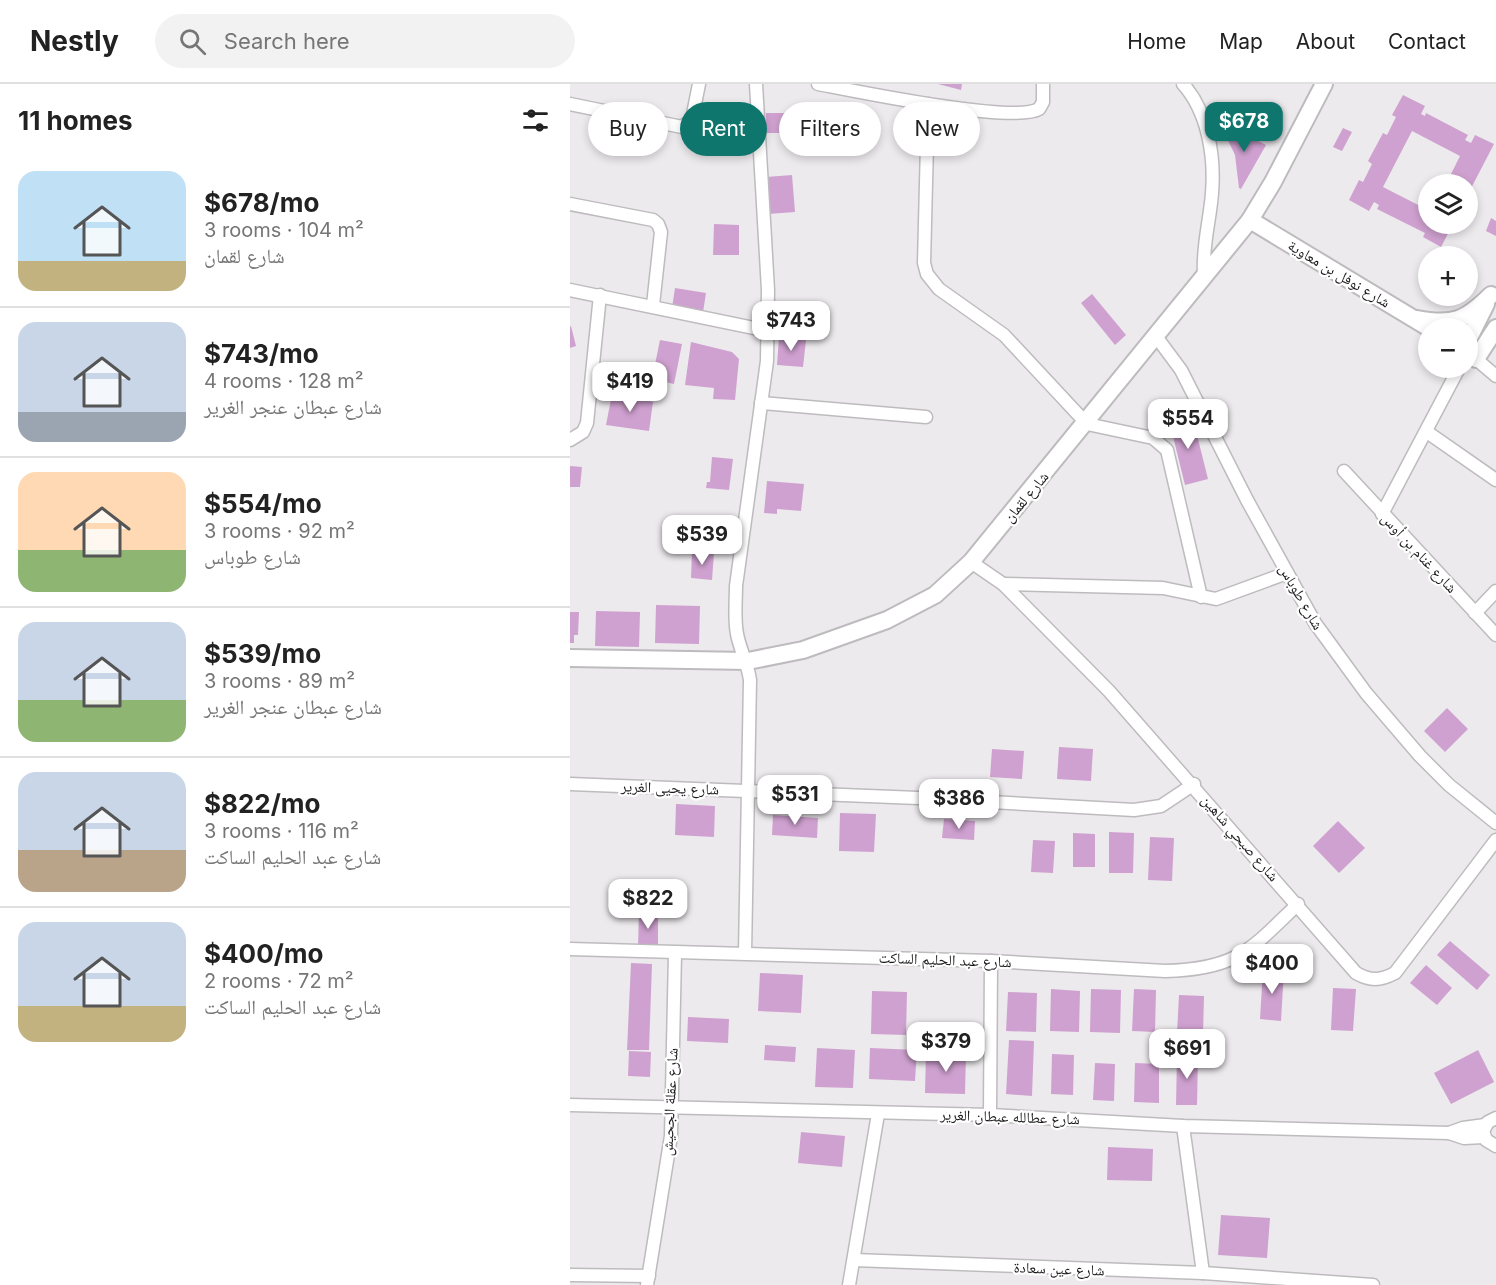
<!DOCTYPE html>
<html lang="en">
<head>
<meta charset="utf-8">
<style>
	:root { --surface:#fff; --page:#f2f2f2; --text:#222; --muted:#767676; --line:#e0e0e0; --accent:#0f766e }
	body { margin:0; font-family:Inter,"Noto Naskh Arabic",sans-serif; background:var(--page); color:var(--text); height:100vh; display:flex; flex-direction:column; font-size:22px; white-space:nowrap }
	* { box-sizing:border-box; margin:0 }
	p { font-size:20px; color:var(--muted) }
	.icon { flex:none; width:33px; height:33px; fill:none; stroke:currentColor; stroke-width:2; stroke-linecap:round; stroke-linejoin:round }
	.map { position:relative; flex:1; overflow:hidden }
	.details { display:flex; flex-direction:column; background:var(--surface); width:570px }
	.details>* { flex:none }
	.top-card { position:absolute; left:18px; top:18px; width:570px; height:54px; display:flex; gap:12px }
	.fabs { position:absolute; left:848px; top:90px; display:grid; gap:12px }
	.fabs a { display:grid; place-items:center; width:60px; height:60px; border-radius:50%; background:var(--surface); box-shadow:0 3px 9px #0003; font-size:30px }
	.price { position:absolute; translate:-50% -51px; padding:0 14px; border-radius:12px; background:#fff; color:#222; font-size:20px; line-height:39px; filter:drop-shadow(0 2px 3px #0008) }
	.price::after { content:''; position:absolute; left:50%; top:36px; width:18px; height:14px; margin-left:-9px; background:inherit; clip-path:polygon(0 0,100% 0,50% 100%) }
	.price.active { background:var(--accent); color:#fff }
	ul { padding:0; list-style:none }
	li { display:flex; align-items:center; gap:18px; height:150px; padding:0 18px }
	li+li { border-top:2px solid var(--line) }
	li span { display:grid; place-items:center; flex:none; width:168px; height:120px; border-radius:18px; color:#555 }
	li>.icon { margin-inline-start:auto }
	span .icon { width:72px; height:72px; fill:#fffc; stroke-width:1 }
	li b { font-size:26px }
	h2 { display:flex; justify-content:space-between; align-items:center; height:72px; padding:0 18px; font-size:26px }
	.chip { padding:0 21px; border-radius:27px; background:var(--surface); box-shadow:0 3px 9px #0003; font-size:21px; line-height:54px }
	.chip.active { background:var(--accent); color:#fff }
	header { display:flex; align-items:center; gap:36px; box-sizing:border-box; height:84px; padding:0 30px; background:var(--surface); border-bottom:2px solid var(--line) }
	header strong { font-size:28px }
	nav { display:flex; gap:33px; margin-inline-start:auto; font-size:21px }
	.search { width:420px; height:54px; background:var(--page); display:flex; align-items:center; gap:15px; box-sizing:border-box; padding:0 21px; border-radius:33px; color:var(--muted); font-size:22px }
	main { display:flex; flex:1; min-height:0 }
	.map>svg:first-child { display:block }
</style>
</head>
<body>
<header>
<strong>Nestly</strong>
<div class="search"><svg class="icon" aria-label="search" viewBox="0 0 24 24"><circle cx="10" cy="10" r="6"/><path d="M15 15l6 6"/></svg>Search here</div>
<nav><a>Home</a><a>Map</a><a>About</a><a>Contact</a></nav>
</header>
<main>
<section class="details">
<h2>11 homes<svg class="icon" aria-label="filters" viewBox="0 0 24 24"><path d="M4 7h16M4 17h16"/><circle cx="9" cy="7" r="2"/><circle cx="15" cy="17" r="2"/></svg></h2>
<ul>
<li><span style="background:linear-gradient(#bfe0f5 75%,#c2b280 0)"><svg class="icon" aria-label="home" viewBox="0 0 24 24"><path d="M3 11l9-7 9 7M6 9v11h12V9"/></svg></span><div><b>$678/mo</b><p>3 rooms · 104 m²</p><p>شارع لقمان</p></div></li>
<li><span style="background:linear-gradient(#c9d6e8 75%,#9aa5b1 0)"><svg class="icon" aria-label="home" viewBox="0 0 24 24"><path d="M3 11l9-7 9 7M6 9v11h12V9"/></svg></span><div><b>$743/mo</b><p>4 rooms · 128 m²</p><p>شارع عبطان عنجر الغرير</p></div></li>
<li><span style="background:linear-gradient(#ffd9b3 65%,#8fb573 0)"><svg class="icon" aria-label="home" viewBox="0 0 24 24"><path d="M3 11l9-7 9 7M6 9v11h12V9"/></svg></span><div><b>$554/mo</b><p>3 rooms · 92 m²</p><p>شارع طوباس</p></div></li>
<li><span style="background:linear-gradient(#c9d6e8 65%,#8fb573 0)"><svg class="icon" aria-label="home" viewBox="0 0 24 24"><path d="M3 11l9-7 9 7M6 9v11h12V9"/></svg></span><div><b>$539/mo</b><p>3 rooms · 89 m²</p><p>شارع عبطان عنجر الغرير</p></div></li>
<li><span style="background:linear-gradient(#c9d6e8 65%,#b9a48a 0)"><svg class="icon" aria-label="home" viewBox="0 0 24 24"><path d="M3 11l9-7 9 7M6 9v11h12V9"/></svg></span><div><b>$822/mo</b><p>3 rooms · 116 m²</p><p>شارع عبد الحليم الساكت</p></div></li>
<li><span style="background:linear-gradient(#c9d6e8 70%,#c2b280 0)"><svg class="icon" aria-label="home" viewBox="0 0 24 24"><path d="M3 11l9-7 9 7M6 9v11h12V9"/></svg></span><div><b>$400/mo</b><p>2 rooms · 72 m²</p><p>شارع عبد الحليم الساكت</p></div></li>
</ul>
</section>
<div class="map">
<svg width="926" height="1201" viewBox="0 0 926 1201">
	<rect width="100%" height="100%" fill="#edeaed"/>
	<g fill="#cfa1d0">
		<polygon points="368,0 392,0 391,6"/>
		<polygon points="833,11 855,22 851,30 855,32 856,29 898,51 895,56 901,59 905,51 924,60 897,112 897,100 868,100 872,93 878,96 890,72 842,47 813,103 858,126 858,140 883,140 871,163 853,153 855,149 807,125 809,121 804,118 799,127 779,116 789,96 793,98 802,80 798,77 813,49 817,51 826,33 822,31"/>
		<rect x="196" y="29" width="29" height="20"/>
		<polygon points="661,43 696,61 671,105 669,104 665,71 656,52"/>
		<polygon points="773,44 782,48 772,67 763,63"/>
		<polygon points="222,91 225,128 198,130 196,93"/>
		<polygon points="921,134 926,137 926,152 916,147"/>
		<polygon points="144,140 169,141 169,171 143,171"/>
		<polygon points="105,204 136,209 133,228 102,224"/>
		<polygon points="522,210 556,251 545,261 511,219"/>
		<polygon points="1,242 6,262 0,264 0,243"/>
		<polygon points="209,253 236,256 233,283 207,281"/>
		<polygon points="90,256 112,260 104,300 82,295"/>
		<polygon points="121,258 162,268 169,275 165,316 143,315 144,304 115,301"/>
		<polygon points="42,310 83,318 79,347 36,341"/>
		<polygon points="622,331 638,395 615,401 599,336"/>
		<polygon points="142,373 163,375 159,406 136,404 137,398 140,398"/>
		<polygon points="0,382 12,383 10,403 0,403"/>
		<polygon points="197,397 234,400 231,427 207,425 207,430 194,429"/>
		<polygon points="132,433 150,435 148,463 129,461"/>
		<polygon points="122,468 144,469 142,496 121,494"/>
		<polygon points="86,521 130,522 129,560 85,559"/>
		<polygon points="26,527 70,528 69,563 25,562"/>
		<polygon points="0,528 9,528 8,551 4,551 4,559 0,559"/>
		<polygon points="877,624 898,645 875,668 854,647"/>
		<polygon points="489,663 523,665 521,697 487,695"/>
		<polygon points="422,665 454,667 452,695 420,693"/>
		<polygon points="106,720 145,722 144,753 105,751"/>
		<polygon points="270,729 306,730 304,768 269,767"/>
		<polygon points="203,731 248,734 247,754 202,751"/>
		<polygon points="374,735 405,737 404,756 372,754"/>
		<polygon points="768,737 795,764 769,789 743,762"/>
		<polygon points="539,748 564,749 563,789 539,789"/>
		<polygon points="503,749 525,750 525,783 503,783"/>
		<polygon points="580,753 604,754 602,797 578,796"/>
		<polygon points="463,756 485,757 483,789 461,788"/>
		<polygon points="69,829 88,830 88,863 68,863"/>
		<polygon points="880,857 920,891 907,906 867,871"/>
		<polygon points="61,879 82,880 79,966 57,966"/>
		<polygon points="856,881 882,904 867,921 840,899"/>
		<polygon points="693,885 714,886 711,937 690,935"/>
		<polygon points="190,889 233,891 231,929 188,927"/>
		<polygon points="763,904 786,905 783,947 761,946"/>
		<polygon points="481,905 510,907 509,948 480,947"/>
		<polygon points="521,905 551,906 550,949 520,948"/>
		<polygon points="564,905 586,906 585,948 562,947"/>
		<polygon points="302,907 337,908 336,951 301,950"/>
		<polygon points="438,908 467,909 466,948 436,947"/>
		<polygon points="609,911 634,912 633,950 607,949"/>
		<polygon points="118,933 159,935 158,959 117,957"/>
		<polygon points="439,956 464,957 462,1012 436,1010"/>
		<polygon points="195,961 226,963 225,978 194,976"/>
		<polygon points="247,964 285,966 283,1004 245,1003"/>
		<polygon points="300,964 347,966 345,997 299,995"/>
		<polygon points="908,966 924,998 881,1020 864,989"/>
		<polygon points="59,967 81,968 80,993 58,992"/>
		<polygon points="356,968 396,969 395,1010 355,1009"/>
		<polygon points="482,970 504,971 503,1011 481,1010"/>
		<polygon points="607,972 628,972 627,1021 606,1021"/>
		<polygon points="525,979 545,980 544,1017 523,1016"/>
		<polygon points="565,979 589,980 589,1019 564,1018"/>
		<polygon points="231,1048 275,1052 272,1083 228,1079"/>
		<polygon points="538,1063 583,1065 582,1097 537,1096"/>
		<polygon points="651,1131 700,1134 697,1174 648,1171"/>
	</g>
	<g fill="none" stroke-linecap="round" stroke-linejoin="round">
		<defs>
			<g id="street">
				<path d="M248 0C285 7 443 40 469 25L473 18V0"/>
				<path d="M613 0C638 28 645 72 642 109 640 137 632 162 634 191"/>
				<polyline points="0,20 112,43 122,35 129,0"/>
				<polyline points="358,20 354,179 357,190 369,205 434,251 517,340 583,354 597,366 631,513"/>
				<polyline points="0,120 83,136 88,140 91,148 83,221"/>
				<polyline points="0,206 198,247"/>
				<polyline points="585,251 611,286 677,416 745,539 796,609 850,672 879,701 926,739"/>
				<polyline points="906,275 926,292"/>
				<polyline points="191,319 356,333"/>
				<polyline points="857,348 926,396"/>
				<polyline points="0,356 13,348 17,339 30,211"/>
				<polyline points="774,387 926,551"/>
				<polyline points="812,430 889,284"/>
				<path d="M401 478 433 500 539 607 786 889C800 897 810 897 825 889L926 756"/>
				<polyline points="433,500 593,504 646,515 717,489"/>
				<polyline points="905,529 926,507"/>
				<polyline points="0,700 348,714 564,726 591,722 624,700"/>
				<path d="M0 865 421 877 595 887C667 885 679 867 728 820"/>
				<path d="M175 869 180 596C178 580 170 566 167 550 164 534 166 518 166 502L197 277 198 206 186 0"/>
				<polyline points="0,1021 420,1031 613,1042 879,1049 894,1054 914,1053"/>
				<polyline points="420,1031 421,877"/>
				<polyline points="926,1034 918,1038 913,1047 916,1056 926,1062"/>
				<polyline points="613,1042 633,1189"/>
				<polyline points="879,1049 893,1044 915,1041"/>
				<polyline points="284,1176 633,1189 803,1201"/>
				<polyline points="0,1191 79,1192"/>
				<polyline points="77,1201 101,1052 105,870"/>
				<polyline points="279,1201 308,1030"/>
			</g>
			<g id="secondary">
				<polyline points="680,136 859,244"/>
				<path d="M847 235C883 242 896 236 921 211"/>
				<polyline points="897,258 916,220"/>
				<polyline points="897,268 906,275 926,244"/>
				<polyline points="0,574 178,577 233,566 317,536 365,511 401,478 680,136 703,98 754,0"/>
			</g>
		</defs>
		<use href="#street" stroke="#bebbbe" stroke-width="15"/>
		<use href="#secondary" stroke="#bebbbe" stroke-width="20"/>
		<use href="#street" stroke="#fff" stroke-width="12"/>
		<use href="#secondary" stroke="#fff" stroke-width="16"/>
	</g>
	<g text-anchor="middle" stroke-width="4.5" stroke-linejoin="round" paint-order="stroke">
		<g font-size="15" fill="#1b1a1b" stroke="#fff">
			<text transform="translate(769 190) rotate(31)" y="5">شارع نوفل بن معاوية</text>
			<text transform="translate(456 413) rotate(-50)" y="5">شارع لقمان</text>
			<text transform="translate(849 469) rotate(47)" y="5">شارع غنام بن أوس</text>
			<text transform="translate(731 513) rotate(60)" y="5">شارع طوباس</text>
			<text transform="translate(100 704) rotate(2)" y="5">شارع يحيى الغرير</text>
			<text transform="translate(670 754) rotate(49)" y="5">شارع صبحي شاهين</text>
			<text transform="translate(375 876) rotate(2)" y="5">شارع عبد الحليم الساكت</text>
			<text transform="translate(100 1018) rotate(-87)" y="5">شارع عقلة الجحيش</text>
			<text transform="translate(440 1033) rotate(2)" y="5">شارع عطالله عبطان الغرير</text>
			<text transform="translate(489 1185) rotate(2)" y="5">شارع عين سعادة</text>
		</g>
	</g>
</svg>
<div class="fabs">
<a><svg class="icon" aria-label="layers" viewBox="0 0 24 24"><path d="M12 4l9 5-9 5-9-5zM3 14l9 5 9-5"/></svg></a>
<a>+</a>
<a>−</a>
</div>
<b class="price active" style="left:674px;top:69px">$678</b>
<b class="price" style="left:221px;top:268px">$743</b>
<b class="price" style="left:60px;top:329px">$419</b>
<b class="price" style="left:618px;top:366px">$554</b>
<b class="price" style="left:132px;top:482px">$539</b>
<b class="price" style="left:225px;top:742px">$531</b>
<b class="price" style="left:389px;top:746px">$386</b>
<b class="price" style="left:78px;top:846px">$822</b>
<b class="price" style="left:702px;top:911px">$400</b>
<b class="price" style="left:376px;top:989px">$379</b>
<b class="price" style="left:617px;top:996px">$691</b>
<div class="top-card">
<a class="chip">Buy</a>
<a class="chip active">Rent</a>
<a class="chip">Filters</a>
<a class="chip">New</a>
</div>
</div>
</main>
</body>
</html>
